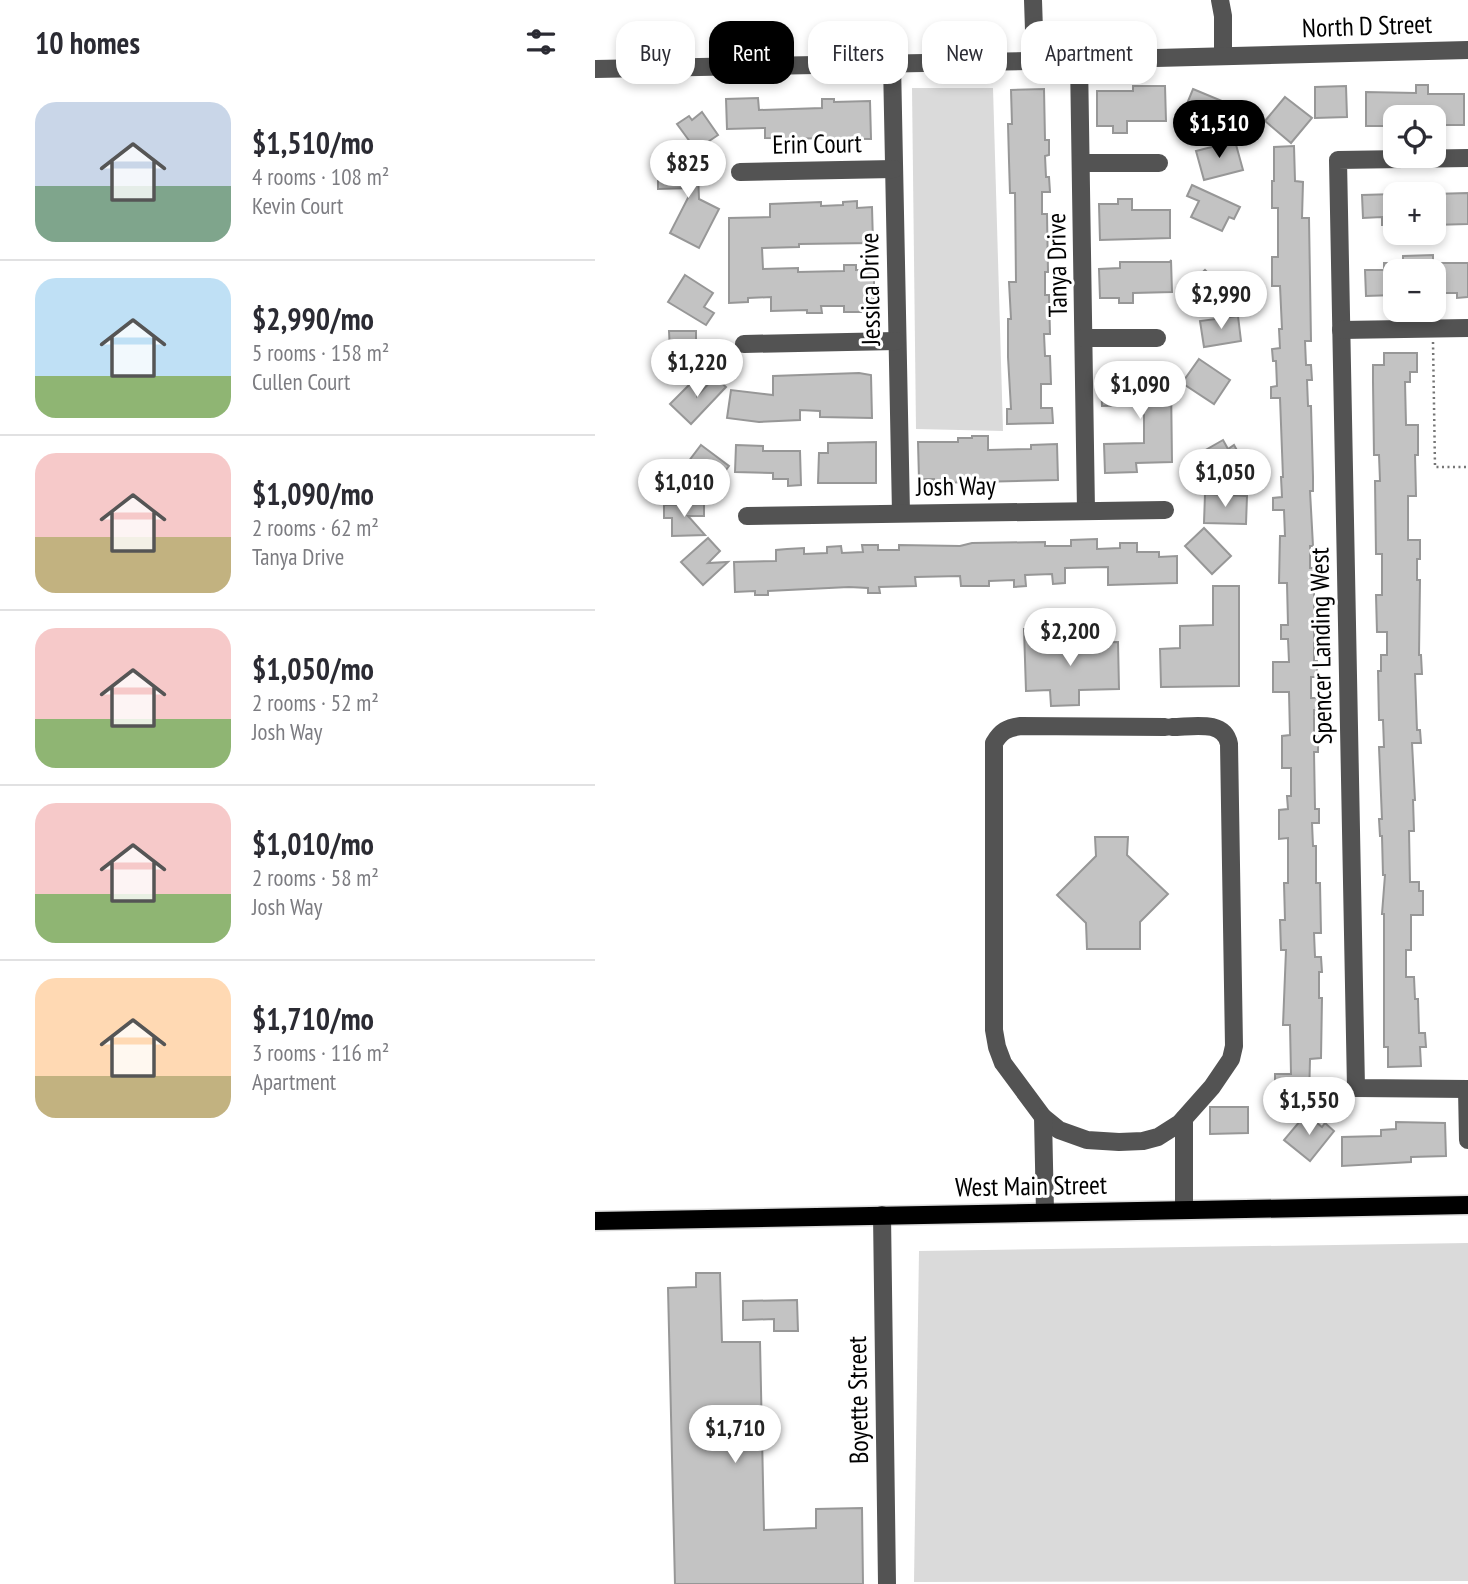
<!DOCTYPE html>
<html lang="en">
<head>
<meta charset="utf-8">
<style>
	:root { --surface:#fff; --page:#f2f2f3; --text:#2b2b33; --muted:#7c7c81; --line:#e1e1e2; --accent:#000 }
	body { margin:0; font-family:"PT Sans Narrow",sans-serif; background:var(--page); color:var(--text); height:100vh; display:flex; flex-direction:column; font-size:26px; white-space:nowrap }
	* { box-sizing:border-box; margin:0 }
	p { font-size:23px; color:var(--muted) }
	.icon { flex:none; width:38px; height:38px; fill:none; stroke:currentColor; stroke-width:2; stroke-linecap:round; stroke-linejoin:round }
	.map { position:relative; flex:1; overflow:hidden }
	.details { display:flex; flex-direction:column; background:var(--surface); width:595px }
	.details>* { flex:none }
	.top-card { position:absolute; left:21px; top:21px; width:665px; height:63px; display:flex; gap:14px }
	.controls { position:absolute; left:788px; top:105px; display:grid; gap:14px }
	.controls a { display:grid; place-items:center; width:63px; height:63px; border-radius:14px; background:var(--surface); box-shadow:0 4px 10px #0003; font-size:35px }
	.price { position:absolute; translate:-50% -60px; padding:0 16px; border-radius:24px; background:#fff; color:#222; font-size:23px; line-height:46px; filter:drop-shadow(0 2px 4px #0008) }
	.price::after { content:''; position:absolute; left:50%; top:42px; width:21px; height:16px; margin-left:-10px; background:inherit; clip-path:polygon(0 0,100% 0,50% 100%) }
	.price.on { background:var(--accent); color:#fff }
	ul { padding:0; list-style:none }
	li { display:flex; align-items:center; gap:21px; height:175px; padding:0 35px }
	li+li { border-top:2px solid var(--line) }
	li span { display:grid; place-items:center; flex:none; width:196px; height:140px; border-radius:21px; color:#555 }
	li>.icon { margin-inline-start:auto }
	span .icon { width:84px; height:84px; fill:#fffc; stroke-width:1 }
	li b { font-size:30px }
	h2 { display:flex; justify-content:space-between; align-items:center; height:84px; padding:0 35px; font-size:30px }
	.tag { padding:0 24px; border-radius:21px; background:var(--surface); box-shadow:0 4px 10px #0003; font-size:24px; line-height:63px }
	.tag.on { background:var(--accent); color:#fff }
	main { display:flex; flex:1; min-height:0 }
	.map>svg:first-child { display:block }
</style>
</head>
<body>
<main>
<section class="details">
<h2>10 homes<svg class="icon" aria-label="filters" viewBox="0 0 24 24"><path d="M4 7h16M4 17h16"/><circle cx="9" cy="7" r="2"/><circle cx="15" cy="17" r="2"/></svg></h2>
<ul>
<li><span style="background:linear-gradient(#c9d6e8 60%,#7fa58c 0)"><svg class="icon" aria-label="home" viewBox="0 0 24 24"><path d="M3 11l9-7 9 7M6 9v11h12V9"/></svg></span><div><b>$1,510/mo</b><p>4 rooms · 108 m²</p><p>Kevin Court</p></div></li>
<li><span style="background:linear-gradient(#bfe0f5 70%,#8fb573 0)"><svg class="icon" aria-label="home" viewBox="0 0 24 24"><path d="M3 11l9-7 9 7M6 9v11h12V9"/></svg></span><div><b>$2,990/mo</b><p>5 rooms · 158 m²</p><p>Cullen Court</p></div></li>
<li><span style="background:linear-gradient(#f6c9c9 60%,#c2b280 0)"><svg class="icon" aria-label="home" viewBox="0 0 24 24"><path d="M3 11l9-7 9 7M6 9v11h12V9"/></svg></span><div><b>$1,090/mo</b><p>2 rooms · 62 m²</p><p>Tanya Drive</p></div></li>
<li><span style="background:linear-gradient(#f6c9c9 65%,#8fb573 0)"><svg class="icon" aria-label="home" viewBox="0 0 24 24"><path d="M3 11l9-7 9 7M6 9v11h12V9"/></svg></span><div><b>$1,050/mo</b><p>2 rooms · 52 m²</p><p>Josh Way</p></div></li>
<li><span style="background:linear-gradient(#f6c9c9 65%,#8fb573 0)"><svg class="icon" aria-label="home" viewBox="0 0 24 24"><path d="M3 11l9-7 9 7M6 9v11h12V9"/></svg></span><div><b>$1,010/mo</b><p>2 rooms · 58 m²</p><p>Josh Way</p></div></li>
<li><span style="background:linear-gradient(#ffd9b3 70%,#c2b280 0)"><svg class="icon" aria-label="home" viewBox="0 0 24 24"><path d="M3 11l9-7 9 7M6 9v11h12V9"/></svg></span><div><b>$1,710/mo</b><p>3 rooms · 116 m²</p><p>Apartment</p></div></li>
</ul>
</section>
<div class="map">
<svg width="873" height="1584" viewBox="0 0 873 1584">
	<rect width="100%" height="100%" fill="#fff"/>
	<g fill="#dadada">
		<polygon points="317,88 398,88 408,431 321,429"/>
		<polygon points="873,1243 873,1581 319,1582 324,1251"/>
	</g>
	<g fill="#c3c3c3" stroke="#979797" stroke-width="2">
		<polygon points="821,85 833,85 833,94 869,94 869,125 838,125 838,117 796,117 796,126 771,126 771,92 821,93"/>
		<polygon points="538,86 570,86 571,121 532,121 532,133 518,133 518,126 502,126 502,91 538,91"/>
		<polygon points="751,86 752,117 720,118 720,87"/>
		<polygon points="449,89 450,140 454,140 454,155 450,156 451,177 454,177 455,192 447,192 447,214 452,214 453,272 450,272 450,295 454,295 455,334 449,334 450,356 455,356 456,384 446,384 446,408 457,408 458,423 412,424 412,409 416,409 413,357 413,319 416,319 414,282 421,282 420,193 415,193 414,161 413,124 417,124 416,90"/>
		<polygon points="598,89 627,101 610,140 582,128"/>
		<polygon points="690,97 717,118 696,143 670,121"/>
		<polygon points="163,98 164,110 227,108 227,99 239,99 239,102 275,101 276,139 170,138 170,128 132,129 131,99"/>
		<polygon points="107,112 123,135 101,150 82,124 94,116 97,120"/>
		<polygon points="640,141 648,170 609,180 601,151"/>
		<polygon points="699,146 700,181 708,182 707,218 714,218 716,341 710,341 711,365 716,365 717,380 712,380 713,406 716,406 718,477 718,491 715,491 718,546 715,546 715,568 719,568 719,661 722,661 722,677 716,677 716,698 723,698 723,710 719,710 719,735 723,735 723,752 719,752 720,809 724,809 724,823 717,823 718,846 721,846 721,883 725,883 726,933 719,933 720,957 726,957 727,972 724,972 724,998 727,998 726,1058 715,1059 714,1101 687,1100 687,1090 680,1090 680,1074 696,1074 695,1025 688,1025 691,950 686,950 685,920 690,920 689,883 693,883 693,838 684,839 684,810 693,809 692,796 696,796 696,768 687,768 687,736 695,735 694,692 678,692 678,662 694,662 693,639 686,639 686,625 693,625 692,583 684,583 685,536 690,536 689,510 678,510 678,498 687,497 686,477 688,477 685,398 676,398 676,387 682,386 681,361 678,361 677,349 685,348 684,329 687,329 685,286 677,286 677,257 683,257 683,208 677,208 677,181 679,181 679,147"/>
		<polygon points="97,156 97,173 103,173 104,199 124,209 104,248 75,233 98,188 63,189 63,177 68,177 67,157"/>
		<polygon points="597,185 645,207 639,219 634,217 627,231 596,217 604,201 592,196"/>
		<polygon points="873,193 873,224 838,225 838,194"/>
		<polygon points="800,194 800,225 787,225 787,217 768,218 767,195"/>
		<polygon points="523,199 537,199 537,210 575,210 575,238 505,240 504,204 523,204"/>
		<polygon points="262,201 262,208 277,207 278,243 204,244 204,247 167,248 168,269 203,268 203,272 249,271 249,265 261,265 261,270 279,270 279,306 266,306 266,312 249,312 249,306 226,306 227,313 212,313 212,310 176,311 176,297 153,298 153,302 134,303 134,218 175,217 175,204 226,202 226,206 248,205 248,202"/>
		<polygon points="838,255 838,271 808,271 808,256"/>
		<polygon points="576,260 577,292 538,293 538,303 524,303 524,298 505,298 504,269 525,268 525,262 575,262"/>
		<polygon points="789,263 800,263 800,295 771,296 770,270 789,270"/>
		<polygon points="842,263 873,263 873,297 862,298 862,293 843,293"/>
		<polygon points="610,270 627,287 600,312 584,295"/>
		<polygon points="90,275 118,293 109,307 119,313 111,325 73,302"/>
		<polygon points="643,316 646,341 609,347 605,321"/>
		<polygon points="74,331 101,331 101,363 69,363 68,351 75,351"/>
		<polygon points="789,353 822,353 822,372 815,372 815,382 810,382 811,425 823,425 823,455 820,455 821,496 813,496 813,540 825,540 825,559 822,559 822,580 825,580 824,655 826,655 827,674 820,674 822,730 825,730 826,743 817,743 820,800 818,800 819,831 814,831 815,882 824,882 824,891 828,891 828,915 816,915 816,950 811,950 811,977 819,977 820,999 823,999 824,1033 830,1033 831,1047 825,1047 826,1066 793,1067 793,1047 789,1047 789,914 787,914 790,875 788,875 787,836 785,836 784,819 787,819 784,747 789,747 788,720 784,720 783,671 786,671 786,655 792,655 792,632 782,632 781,595 787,595 787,554 781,554 780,481 785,481 784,455 779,455 778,382 778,365 789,365"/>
		<polygon points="604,359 635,380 619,404 587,383"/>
		<polygon points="264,373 276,375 277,418 225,417 225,411 205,410 205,420 164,422 132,418 136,390 178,395 178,376"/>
		<polygon points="506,374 539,374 539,379 562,379 562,382 576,382 577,462 541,463 542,472 510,473 509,444 549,443 549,415 546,415 545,405 507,406"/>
		<polygon points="102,377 102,396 120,377 131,387 96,424 75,404"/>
		<polygon points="377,436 393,436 393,450 436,449 436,445 462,444 463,480 339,483 339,479 324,479 323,442 363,442 363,438 377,438"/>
		<polygon points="628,440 633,449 639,445 649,463 604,488 597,475 602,472 595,459"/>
		<polygon points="281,442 281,483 223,483 224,453 233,453 233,443"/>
		<polygon points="106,445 134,466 112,495 84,474"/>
		<polygon points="141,445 168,446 168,451 205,451 206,485 193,486 193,479 178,479 178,473 140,472"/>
		<polygon points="610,494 652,496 651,524 609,523"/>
		<polygon points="109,504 109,516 93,516 110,535 77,536 77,518 69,518 69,505"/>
		<polygon points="609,528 636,556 617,574 590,546"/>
		<polygon points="113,538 125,551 113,563 133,562 108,585 86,562"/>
		<polygon points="502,539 502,549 525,548 525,543 542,543 542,552 564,552 564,557 582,556 582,583 513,585 513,567 470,568 470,583 458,584 457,574 430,575 431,586 419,587 419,580 394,581 394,586 366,586 365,576 320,577 321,586 284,587 285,593 273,593 273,588 254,587 173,591 173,595 160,595 160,591 140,592 139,562 181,561 181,550 192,549 209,548 209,554 232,553 232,547 246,546 247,553 268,552 267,545 283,545 283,550 304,550 304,545 365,546 377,543 450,542 450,546 476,546 476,540"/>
		<polygon points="618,586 644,586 644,686 566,687 565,649 585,648 585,626 618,625"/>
		<polygon points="429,629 444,629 444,643 523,642 524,689 484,690 484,705 456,706 455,690 431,691"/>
		<polygon points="500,837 533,837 532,855 573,894 545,922 545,949 492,949 491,923 462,895 501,856"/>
		<polygon points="615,1107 653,1107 653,1133 615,1134"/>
		<polygon points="711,1114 727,1127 730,1123 739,1131 715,1161 689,1140"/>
		<polygon points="801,1122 850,1123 851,1156 816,1157 816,1162 747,1166 747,1137 786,1136 786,1130 801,1129"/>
		<polygon points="101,1273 125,1273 127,1342 165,1342 169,1530 221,1528 221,1509 267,1508 268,1584 80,1584 73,1288 101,1287"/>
		<polygon points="202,1300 203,1331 179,1331 179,1319 148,1320 148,1301"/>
	</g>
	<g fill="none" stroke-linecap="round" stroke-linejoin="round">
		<defs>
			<polyline id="major" points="0,1221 873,1205"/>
		</defs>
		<use href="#major" stroke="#dbdbdb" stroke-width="21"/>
		<polyline stroke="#757575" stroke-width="2.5" stroke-dasharray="2 3.5" stroke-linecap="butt" points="838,342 840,467 873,467"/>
		<g stroke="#535353" stroke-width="18">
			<polyline points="438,0 440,61"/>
			<polyline points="625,0 628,16 628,56"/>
			<polyline points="484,60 491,511"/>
			<polyline points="297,63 306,513"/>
			<polyline points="0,69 484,60 873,50"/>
			<polyline points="873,158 743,160 761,1088 873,1089"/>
			<polyline points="486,163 564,163"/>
			<polyline points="145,172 299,169"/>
			<polyline points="746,330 873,328"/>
			<polyline points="489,338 562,338"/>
			<polyline points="149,344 301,341"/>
			<polyline points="152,516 570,510"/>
			<path d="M570 727 426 726C412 728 406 731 399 743V1030L402 1047 408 1063 448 1117 464 1130 492 1140 524 1142 548 1141 563 1137 585 1123 617 1087 636 1059 639 1046 634 744C629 719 597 727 577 727"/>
			<polyline points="872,1089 873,1140"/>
			<polyline points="448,1117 450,1212"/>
			<polyline points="589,1209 589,1119"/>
			<polyline points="287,1215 292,1584"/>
		</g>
		<use href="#major" stroke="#000" stroke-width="18"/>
	</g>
	<g text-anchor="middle" stroke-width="6" stroke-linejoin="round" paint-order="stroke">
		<g font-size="26" fill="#000" stroke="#fff">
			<text transform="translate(772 26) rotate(-2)" y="9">North D Street</text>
			<text transform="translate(222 144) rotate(-1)" y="9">Erin Court</text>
			<text transform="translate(462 265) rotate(-91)" y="9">Tanya Drive</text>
			<text transform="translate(275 289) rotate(-91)" y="9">Jessica Drive</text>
			<text transform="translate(361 486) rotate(-1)" y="9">Josh Way</text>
			<text transform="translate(726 646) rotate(-91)" y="9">Spencer Landing West</text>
			<text transform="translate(436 1186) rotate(-1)" y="9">West Main Street</text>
			<text transform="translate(263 1400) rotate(-91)" y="9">Boyette Street</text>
		</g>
	</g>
</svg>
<div class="controls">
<a><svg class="icon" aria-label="locate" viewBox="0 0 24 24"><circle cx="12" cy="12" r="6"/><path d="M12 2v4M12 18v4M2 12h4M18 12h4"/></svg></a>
<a>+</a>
<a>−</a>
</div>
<b class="price on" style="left:624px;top:160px">$1,510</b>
<b class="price" style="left:93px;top:200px">$825</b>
<b class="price" style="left:626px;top:331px">$2,990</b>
<b class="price" style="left:102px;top:399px">$1,220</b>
<b class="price" style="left:545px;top:421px">$1,090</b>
<b class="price" style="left:630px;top:509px">$1,050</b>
<b class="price" style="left:89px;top:519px">$1,010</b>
<b class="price" style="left:475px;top:668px">$2,200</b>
<b class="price" style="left:714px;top:1137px">$1,550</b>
<b class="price" style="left:140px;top:1465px">$1,710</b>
<div class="top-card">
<a class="tag">Buy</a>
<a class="tag on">Rent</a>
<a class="tag">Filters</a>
<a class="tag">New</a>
<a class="tag">Apartment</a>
</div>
</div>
</main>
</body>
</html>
